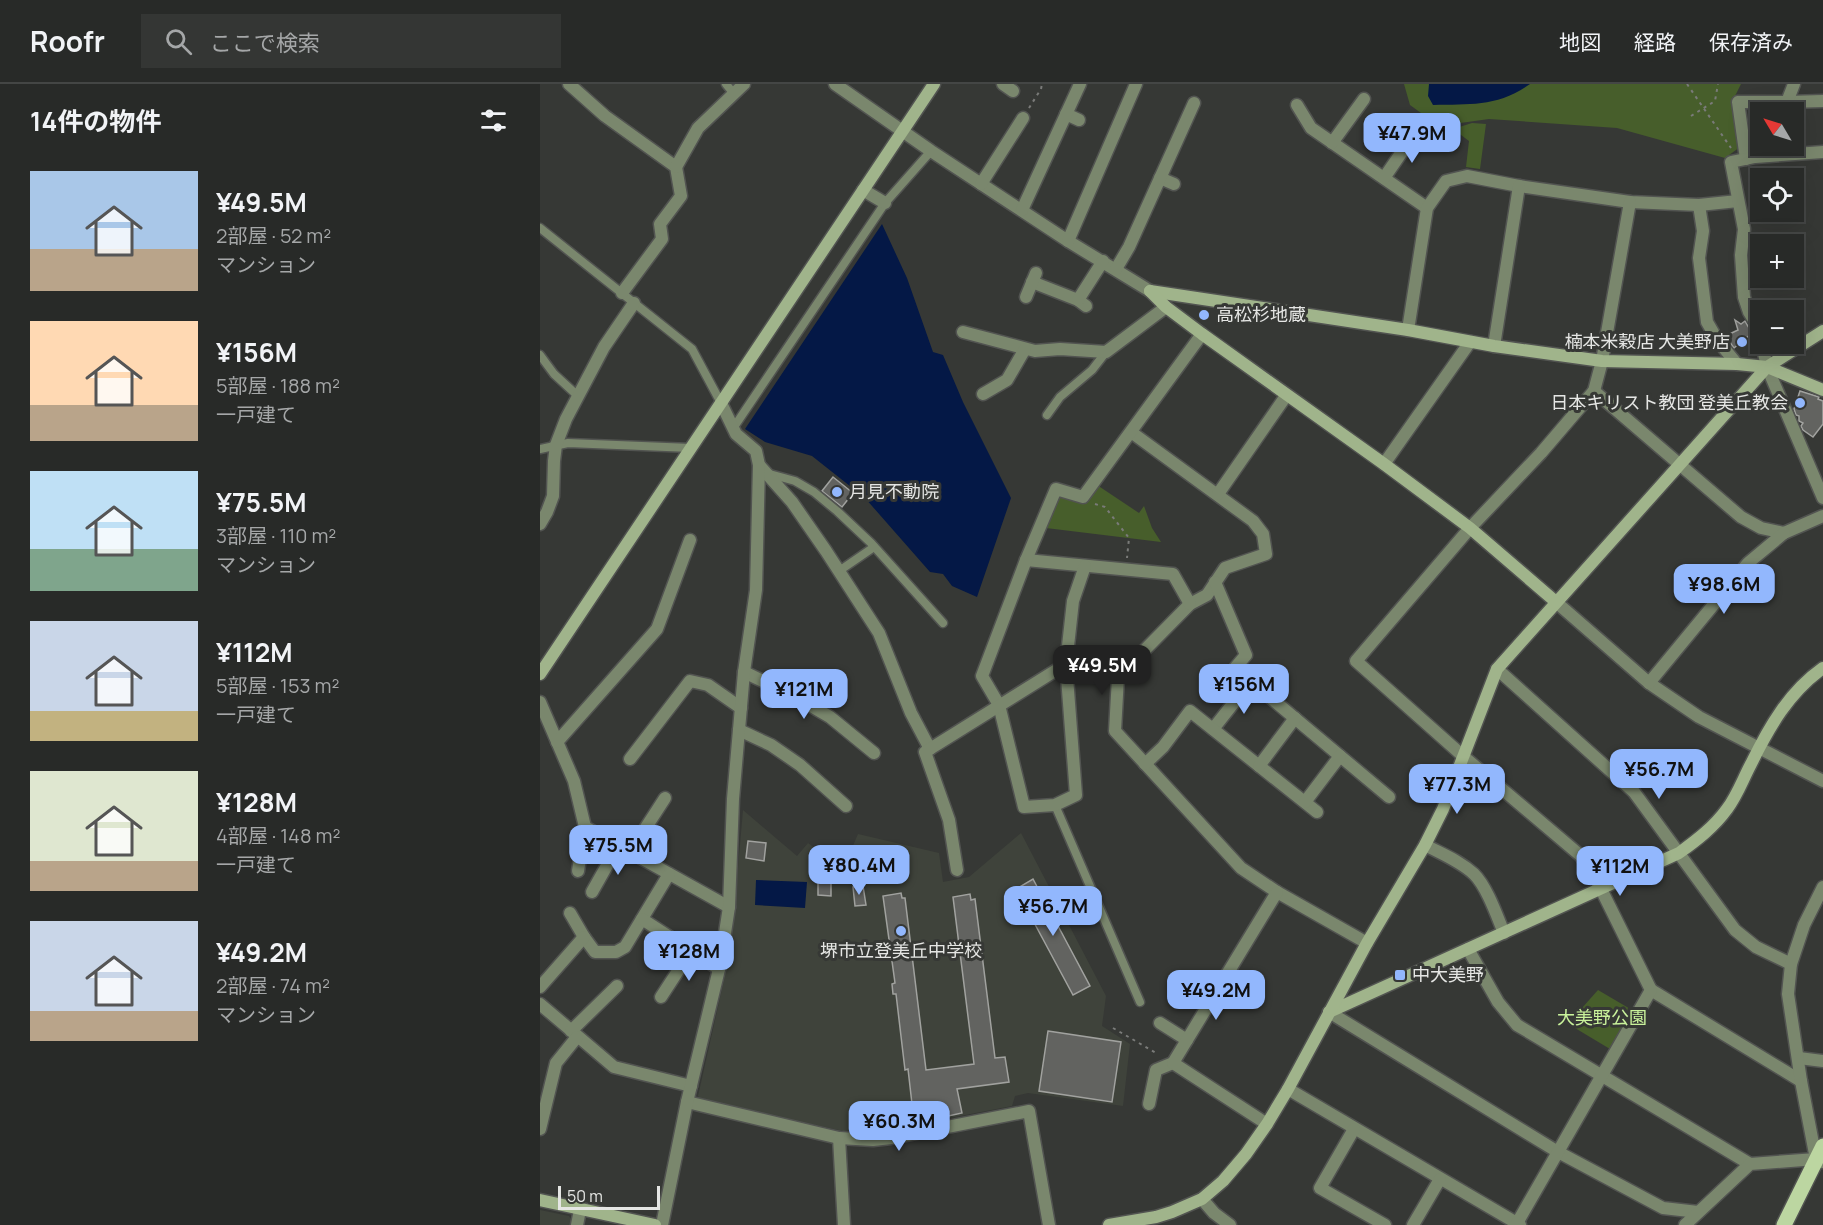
<!DOCTYPE html>
<html lang="ja">
<head>
<meta charset="utf-8">
<style>
	:root { --surface:#282a28; --page:#343634; --text:#f1f3f6; --muted:#a5a7a8; --line:#444645; --accent:#92b7fd }
	body { margin:0; font-family:Manrope,"Noto Sans JP",sans-serif; background:var(--page); color:var(--text); height:100vh; display:flex; flex-direction:column; font-size:22px; white-space:nowrap }
	* { box-sizing:border-box; margin:0 }
	p { font-size:20px; color:var(--muted) }
	.icon { flex:none; width:33px; height:33px; fill:none; stroke:currentColor; stroke-width:2; stroke-linecap:round; stroke-linejoin:round }
	.map { position:relative; flex:1; overflow:hidden }
	.side { display:flex; flex-direction:column; background:var(--surface); width:540px }
	.side>* { flex:none }
	.needle { width:39px; rotate:308deg }
	.controls { position:absolute; left:1210px; top:18px; display:grid; gap:12px }
	.controls a { display:grid; place-items:center; width:54px; height:54px; border-radius:0px; background:var(--surface); box-shadow:0 6px 24px #0002,0 0 0 2px var(--line); font-size:30px }
	.scale { position:absolute; left:18px; bottom:15px; width:102px; box-sizing:border-box; padding-left:6px; border:3px solid #e5e6e4; border-top:0; font-size:16px; line-height:21px; white-space:nowrap; color:#e5e6e4; -webkit-text-stroke:4px #363835; paint-order:stroke }
	.price { position:absolute; translate:-50% -51px; padding:0 14px; border-radius:12px; background:var(--accent); color:#111; font-size:20px; line-height:39px; filter:drop-shadow(0 2px 3px #0008) }
	.price::after { content:''; position:absolute; left:50%; top:36px; width:18px; height:14px; margin-left:-9px; background:inherit; clip-path:polygon(0 0,100% 0,50% 100%) }
	.price.on { background:#222; color:#fff }
	ul { padding:0; list-style:none }
	li { display:flex; align-items:center; gap:18px; height:150px; padding:0 30px }
	li span { display:grid; place-items:center; flex:none; width:168px; height:120px; border-radius:0px; color:#555 }
	li>.icon { margin-inline-start:auto }
	span .icon { width:72px; height:72px; fill:#fffc; stroke-width:1 }
	li b { font-size:26px }
	h2 { display:flex; justify-content:space-between; align-items:center; height:72px; padding:0 30px; font-size:26px }
	header { display:flex; align-items:center; gap:36px; box-sizing:border-box; height:84px; padding:0 30px; background:var(--surface); border-bottom:2px solid var(--line) }
	header strong { font-size:28px }
	nav { display:flex; gap:33px; margin-inline-start:auto; font-size:21px }
	.search { width:420px; height:54px; background:var(--page); display:flex; align-items:center; gap:15px; box-sizing:border-box; padding:0 21px; border-radius:0px; color:var(--muted); font-size:22px }
	main { display:flex; flex:1; min-height:0 }
	.map>svg:first-child { display:block }
</style>
</head>
<body>
<header>
<strong>Roofr</strong>
<div class="search"><svg class="icon" aria-label="search" viewBox="0 0 24 24"><circle cx="10" cy="10" r="6"/><path d="M15 15l6 6"/></svg>ここで検索</div>
<nav><a>地図</a><a>経路</a><a>保存済み</a></nav>
</header>
<main>
<section class="side">
<h2>14件の物件<svg class="icon" aria-label="filters" viewBox="0 0 24 24"><path d="M4 7h16M4 17h16"/><circle cx="9" cy="7" r="2"/><circle cx="15" cy="17" r="2"/></svg></h2>
<ul>
<li><span style="background:linear-gradient(#a9c7e8 65%,#b9a48a 0)"><svg class="icon" aria-label="home" viewBox="0 0 24 24"><path d="M3 11l9-7 9 7M6 9v11h12V9"/></svg></span><div><b>¥49.5M</b><p>2部屋 · 52 m²</p><p>マンション</p></div></li>
<li><span style="background:linear-gradient(#ffd9b3 70%,#b9a48a 0)"><svg class="icon" aria-label="home" viewBox="0 0 24 24"><path d="M3 11l9-7 9 7M6 9v11h12V9"/></svg></span><div><b>¥156M</b><p>5部屋 · 188 m²</p><p>一戸建て</p></div></li>
<li><span style="background:linear-gradient(#bfe0f5 65%,#7fa58c 0)"><svg class="icon" aria-label="home" viewBox="0 0 24 24"><path d="M3 11l9-7 9 7M6 9v11h12V9"/></svg></span><div><b>¥75.5M</b><p>3部屋 · 110 m²</p><p>マンション</p></div></li>
<li><span style="background:linear-gradient(#c9d6e8 75%,#c2b280 0)"><svg class="icon" aria-label="home" viewBox="0 0 24 24"><path d="M3 11l9-7 9 7M6 9v11h12V9"/></svg></span><div><b>¥112M</b><p>5部屋 · 153 m²</p><p>一戸建て</p></div></li>
<li><span style="background:linear-gradient(#dfe7d0 75%,#b9a48a 0)"><svg class="icon" aria-label="home" viewBox="0 0 24 24"><path d="M3 11l9-7 9 7M6 9v11h12V9"/></svg></span><div><b>¥128M</b><p>4部屋 · 148 m²</p><p>一戸建て</p></div></li>
<li><span style="background:linear-gradient(#c9d6e8 75%,#b9a48a 0)"><svg class="icon" aria-label="home" viewBox="0 0 24 24"><path d="M3 11l9-7 9 7M6 9v11h12V9"/></svg></span><div><b>¥49.2M</b><p>2部屋 · 74 m²</p><p>マンション</p></div></li>
</ul>
</section>
<div class="map">
<svg width="1283" height="1141" viewBox="0 0 1283 1141">
	<rect width="100%" height="100%" fill="#363835"/>
	<g fill="#3f433b">
		<polygon points="203,726 257,772 268,759 303,785 318,750 399,769 403,798 429,793 481,749 566,912 562,942 590,960 583,1022 488,1009 475,1012 472,1022 332,1049 303,1047 160,1016 158,1012 184,896 197,795"/>
		<polygon points="0,1126 29,1132 32,1137 31,1141 0,1141"/>
	</g>
	<g fill="#475e2b">
		<polygon points="864,0 1201,0 1193,16 1200,63 1185,74 1077,44 949,35 913,40 892,37 870,21"/>
		<polygon points="932,39 946,40 940,85 926,83 929,57 913,45"/>
		<polygon points="557,401 599,429 604,422 612,444 621,458 506,444 519,414 523,412 545,420"/>
		<polygon points="1058,906 1092,926 1070,965 1030,941 1042,924"/>
	</g>
	<g fill="#041846">
		<path d="M889 0H990C958 23 930 20 893 21L888 12Z"/>
		<polygon points="342,140 367,194 393,268 403,271 423,318 471,414 437,513 412,502 403,490 390,488 325,414 272,372 225,358 205,345"/>
		<polygon points="216,796 267,798 265,824 215,821"/>
	</g>
	<g fill="#626360" stroke="#a1a29f" stroke-width="1.5">
		<polygon points="1195,236 1201,240 1205,237 1212,249 1194,264 1185,252 1198,246"/>
		<polygon points="1260,307 1279,313 1278,315 1283,317 1283,340 1273,353 1263,346 1261,342 1263,339 1259,337 1259,332 1256,331 1254,325"/>
		<polygon points="293,393 313,409 302,423 282,407"/>
		<polygon points="208,757 226,759 224,777 206,774"/>
		<polygon points="278,793 291,794 291,812 278,811"/>
		<polygon points="493,795 550,902 533,911 476,805"/>
		<polygon points="323,802 326,821 315,822 313,803"/>
		<polygon points="361,809 362,814 365,814 386,986 434,980 413,813 430,810 431,816 435,815 455,974 465,973 469,998 417,1005 422,1029 390,1036 320,1047 317,1024 351,1020 351,1023 372,1020 368,985 365,986 356,910 353,910 352,900 355,899 343,812"/>
		<polygon points="508,947 581,958 572,1018 499,1007"/>
	</g>
	<g fill="none" stroke-linecap="round" stroke-linejoin="round">
		<defs>
			<g id="lane">
				<polyline points="186,0 194,10"/>
				<polyline points="0,144 152,265 181,319"/>
				<polyline points="0,271 14,290 38,312"/>
				<polyline points="507,331 520,313 552,286 566,268"/>
				<polyline points="194,343 345,119 391,67"/>
				<polyline points="0,365 28,359 151,364"/>
				<polyline points="226,389 255,397 274,408 297,427 331,459 403,539"/>
				<polyline points="299,487 334,463"/>
				<polyline points="515,721 600,918"/>
			</g>
			<g id="street">
				<polyline points="29,0 65,32 136,83 141,112 120,140 122,155 82,209"/>
				<polyline points="295,0 391,67 528,157 610,207"/>
				<polyline points="463,0 473,7"/>
				<polyline points="1247,18 1283,17"/>
				<polyline points="757,21 771,44 887,124"/>
				<polyline points="526,30 539,36"/>
				<polyline points="792,59 824,15"/>
				<polyline points="1206,75 1198,18 1247,18 1254,0"/>
				<polyline points="136,83 158,44 204,0"/>
				<polyline points="620,94 634,100"/>
				<polyline points="844,94 875,49"/>
				<polyline points="441,100 483,34"/>
				<polyline points="323,106 345,119"/>
				<polyline points="1159,121 1163,147 1159,174 1167,238 1178,257 1197,280"/>
				<polyline points="482,126 540,0"/>
				<polyline points="528,157 596,0"/>
				<polyline points="576,185 589,163 654,19"/>
				<polyline points="492,198 538,216 546,222"/>
				<polyline points="486,213 496,189"/>
				<polyline points="538,216 563,177"/>
				<polyline points="868,246 887,124 906,97 927,92 979,102 1090,118 1159,121 1198,117"/>
				<polyline points="423,248 495,267 520,265 566,268 626,223"/>
				<polyline points="1221,253 1219,244 1209,228 1204,213 1201,171 1204,145 1191,78 1215,73 1283,68"/>
				<polyline points="1222,260 1227,283 1283,414"/>
				<polyline points="954,262 979,102"/>
				<polyline points="1054,307 1201,433 1221,444 1244,449 1283,432"/>
				<polyline points="443,310 467,296 485,265"/>
				<polyline points="591,348 713,437 723,450 726,470 685,484 667,511 650,520 578,593 575,647 701,784 737,808 827,859"/>
				<polyline points="844,380 930,258"/>
				<polyline points="219,381 252,418 286,467 339,549 371,629 390,665"/>
				<polyline points="678,410 746,312"/>
				<polyline points="0,440 7,428 13,412 14,377 16,361 26,335 64,263 94,219"/>
				<polyline points="486,476 633,490 650,520"/>
				<polyline points="545,482 533,517 526,580 536,711 515,721 484,723 459,621 442,592 486,476 516,405 543,413 662,250"/>
				<polyline points="675,498 706,571 695,584 849,713"/>
				<polyline points="1016,518 1109,599 1159,633 1283,697"/>
				<polyline points="957,585 1094,708 1195,846 1216,863 1251,880"/>
				<polyline points="204,588 254,612 290,633 334,669"/>
				<polyline points="1109,599 1208,479 1244,449"/>
				<polyline points="0,618 34,697 45,743 189,823"/>
				<polyline points="673,645 711,597"/>
				<polyline points="199,646 231,661 260,681 306,722"/>
				<polyline points="17,658 117,545 150,456"/>
				<polyline points="90,675 150,597 168,601 201,624"/>
				<polyline points="605,680 623,663 650,627 777,728"/>
				<polyline points="719,682 755,634"/>
				<polyline points="765,718 800,672"/>
				<path d="M885 761C902 770 920 777 934 790 947 803 957 832 964 849"/>
				<polyline points="90,768 125,714"/>
				<polyline points="417,786 409,736 385,668 526,580 552,573 580,592"/>
				<polyline points="38,787 45,743"/>
				<polyline points="52,808 78,762"/>
				<polyline points="30,829 44,853 55,868 76,868 85,863 129,790"/>
				<polyline points="102,835 179,885"/>
				<polyline points="928,865 958,918 977,941 1210,1080"/>
				<polyline points="0,903 44,853"/>
				<polyline points="1111,906 1261,997"/>
				<polyline points="121,913 151,867"/>
				<polyline points="0,920 74,983 151,1002"/>
				<polyline points="789,928 1018,1068 1123,1124 1158,1128"/>
				<polyline points="620,939 647,956"/>
				<polyline points="31,947 77,902"/>
				<polyline points="1259,974 1283,977"/>
				<polyline points="748,1005 980,1141"/>
				<polyline points="147,1018 299,1054 333,1056 351,1054 489,1027 509,1141"/>
				<polyline points="609,1020 616,986 633,979"/>
				<polyline points="727,1040 633,979 737,808"/>
				<polyline points="0,1045 16,979 37,953"/>
				<polyline points="814,1045 780,1104 845,1141"/>
				<polyline points="299,1054 304,1141"/>
				<polyline points="1276,1075 1261,997 1248,910 1251,880 1264,841 1283,803"/>
				<polyline points="662,1115 674,1129 690,1141"/>
				<polyline points="37,1141 40,1126"/>
				<polyline points="122,1141 147,1018 180,881 189,823 193,715 204,588 216,506 219,381 216,367 196,350 181,319"/>
				<polyline points="873,1141 900,1095"/>
				<polyline points="976,1141 1111,906 1061,805 1041,772 923,672 816,577 930,444 1001,369 1054,307 1062,277 1090,118"/>
				<polyline points="1145,1141 1210,1080 1276,1075 1282,1078"/>
			</g>
			<g id="secondary">
				<polyline points="610,207 868,246 954,262 1062,277 1197,280 1227,283 1283,306"/>
				<polyline points="610,207 626,223 662,250 844,380 930,444 1016,518"/>
				<polyline points="0,590 394,0"/>
				<path d="M789 928 1139 769C1157 756 1174 743 1187 725 1197 712 1203 695 1211 680 1229 643 1249 608 1283 584"/>
				<polyline points="0,1116 115,1141"/>
				<polyline points="569,1141 616,1133 632,1128 662,1115 683,1097 706,1070 727,1040 748,1005 827,859 885,761 903,725 957,585 1227,283 1283,247"/>
			</g>
			<polyline id="primary" points="1244,1141 1283,1062"/>
		</defs>
		<use href="#lane" stroke="#525451" stroke-width="11"/>
		<use href="#street" stroke="#525451" stroke-width="15"/>
		<use href="#secondary" stroke="#525451" stroke-width="15"/>
		<use href="#primary" stroke="#525451" stroke-width="18"/>
		<g stroke="#7a7b79" stroke-width="2" stroke-dasharray="3 4.5" stroke-linecap="butt">
			<polyline points="1147,0 1191,64"/>
			<polyline points="489,24 501,5 502,0"/>
			<polyline points="1151,32 1175,17 1178,0"/>
			<polyline points="555,420 565,423 589,454 587,474"/>
			<polyline points="573,944 618,970"/>
		</g>
		<use href="#lane" stroke="#7a876d" stroke-width="8"/>
		<use href="#street" stroke="#7a876d" stroke-width="12"/>
		<use href="#secondary" stroke="#a0b48b" stroke-width="12"/>
		<use href="#primary" stroke="#bcd6a1" stroke-width="15"/>
	</g>
	<g fill="#92b7fd" stroke="#363835" stroke-width="2">
		<circle cx="664" cy="231" r="6"/>
		<circle cx="1202" cy="258" r="6"/>
		<circle cx="1260" cy="319" r="6"/>
		<circle cx="297" cy="408" r="6"/>
		<circle cx="361" cy="847" r="6"/>
		<rect x="854" y="885" width="12" height="12" rx="3"/>
	</g>
	<g text-anchor="middle" stroke-width="6" stroke-linejoin="round" paint-order="stroke">
		<g font-size="18" fill="#e5e6e4" stroke="#363835" text-anchor="start">
			<text x="676" y="237">高松杉地蔵</text>
			<text x="1190" y="264" text-anchor="end">楠本米穀店 大美野店</text>
			<text x="1248" y="325" text-anchor="end">日本キリスト教団 登美丘教会</text>
			<text x="309" y="414">月見不動院</text>
			<text x="361" y="873" text-anchor="middle">堺市立登美丘中学校</text>
			<text x="872" y="897">中大美野</text>
		</g>
		<g font-size="18" fill="#c9f29b" stroke="#363835">
			<text x="1062" y="940">大美野公園</text>
		</g>
	</g>
</svg>
<div class="controls">
<a><svg class="needle" viewBox="-14 -14 28 28"><path d="M0-13l5 13h-10z" fill="#e53935"/><path d="M0 13l5-13h-10z" fill="#a5a7a8"/></svg></a>
<a><svg class="icon" aria-label="locate" viewBox="0 0 24 24"><circle cx="12" cy="12" r="6"/><path d="M12 2v4M12 18v4M2 12h4M18 12h4"/></svg></a>
<a>+</a>
<a>−</a>
</div>
<div class="scale">50 m</div>
<b class="price" style="left:872px;top:80px">¥47.9M</b>
<b class="price" style="left:1184px;top:531px">¥98.6M</b>
<b class="price on" style="left:562px;top:612px">¥49.5M</b>
<b class="price" style="left:704px;top:631px">¥156M</b>
<b class="price" style="left:264px;top:636px">¥121M</b>
<b class="price" style="left:1119px;top:716px">¥56.7M</b>
<b class="price" style="left:917px;top:731px">¥77.3M</b>
<b class="price" style="left:78px;top:792px">¥75.5M</b>
<b class="price" style="left:319px;top:812px">¥80.4M</b>
<b class="price" style="left:1080px;top:813px">¥112M</b>
<b class="price" style="left:513px;top:853px">¥56.7M</b>
<b class="price" style="left:149px;top:898px">¥128M</b>
<b class="price" style="left:676px;top:937px">¥49.2M</b>
<b class="price" style="left:359px;top:1068px">¥60.3M</b>
</div>
</main>
</body>
</html>
